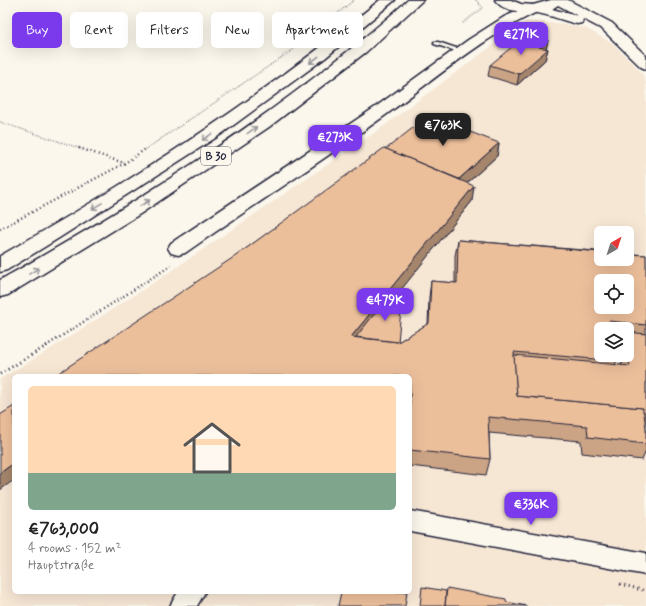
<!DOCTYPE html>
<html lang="en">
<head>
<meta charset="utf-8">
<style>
	:root { --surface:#fff; --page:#f6f6f6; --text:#222; --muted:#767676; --line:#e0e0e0; --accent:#7c3aed }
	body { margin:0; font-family:Mynerve,sans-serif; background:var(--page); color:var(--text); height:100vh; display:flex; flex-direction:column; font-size:15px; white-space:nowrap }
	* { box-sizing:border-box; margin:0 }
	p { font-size:13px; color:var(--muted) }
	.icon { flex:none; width:22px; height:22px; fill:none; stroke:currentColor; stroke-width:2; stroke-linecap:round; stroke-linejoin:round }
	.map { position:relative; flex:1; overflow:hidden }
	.panel { position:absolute; left:12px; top:374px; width:400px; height:220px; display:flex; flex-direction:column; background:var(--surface); border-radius:6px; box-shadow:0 4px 16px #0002 }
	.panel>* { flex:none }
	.banner { position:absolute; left:12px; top:12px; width:400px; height:36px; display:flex; gap:8px }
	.needle { width:26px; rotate:39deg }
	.buttons { position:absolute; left:594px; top:226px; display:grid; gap:8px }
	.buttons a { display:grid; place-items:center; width:40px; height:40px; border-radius:6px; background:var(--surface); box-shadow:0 4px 16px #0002; font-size:20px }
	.price { position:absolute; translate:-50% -34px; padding:0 9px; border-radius:8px; background:var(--accent); color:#fff; font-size:13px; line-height:26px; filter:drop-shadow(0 1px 2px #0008) }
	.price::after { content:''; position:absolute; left:50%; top:24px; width:12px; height:9px; margin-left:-6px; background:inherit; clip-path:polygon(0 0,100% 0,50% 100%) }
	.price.selected { background:#222; color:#fff }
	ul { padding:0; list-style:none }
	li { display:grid; align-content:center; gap:8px; height:212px; padding:0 16px }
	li+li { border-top:1px solid var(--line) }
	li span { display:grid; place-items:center; height:124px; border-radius:6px; color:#555 }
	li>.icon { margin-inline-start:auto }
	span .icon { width:72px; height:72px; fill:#fffc; stroke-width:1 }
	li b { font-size:17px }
	.tag { padding:0 14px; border-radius:6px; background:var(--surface); box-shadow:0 4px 16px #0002; font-size:14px; line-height:36px }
	.tag.selected { background:var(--accent); color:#fff }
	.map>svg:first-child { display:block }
</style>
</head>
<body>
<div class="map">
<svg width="646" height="606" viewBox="0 0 646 606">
	<rect width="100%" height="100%" fill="#fbf7ec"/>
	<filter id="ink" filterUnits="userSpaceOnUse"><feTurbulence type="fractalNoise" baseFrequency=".025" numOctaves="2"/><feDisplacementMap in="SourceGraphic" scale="8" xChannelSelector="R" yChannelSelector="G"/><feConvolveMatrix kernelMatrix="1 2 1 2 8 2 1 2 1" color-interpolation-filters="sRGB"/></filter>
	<g filter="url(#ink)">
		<path fill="#f6e6d4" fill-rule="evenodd" d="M526 21 564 24 585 28 612 43 642 73 646 83V606H0V379L44 353 155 282 377 131ZM601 233H627V259H601ZM601 281H627V307H601ZM601 329H627V355H601ZM14 376H410V592H14Z"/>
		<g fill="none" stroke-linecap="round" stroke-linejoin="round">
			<defs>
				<polygon id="service" points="434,42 438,42 465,51 462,53 434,44"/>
				<g id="minor">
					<polygon points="410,511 646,553 646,575 410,531"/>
					<polygon points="178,592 205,592 197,606 170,606"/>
				</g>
				<path id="tertiary" d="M532 5 537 6 539 9 537 12C482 38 436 78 387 114 321 162 252 206 185 253L178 255 171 253 168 248 171 243 374 108 468 40 504 17Z"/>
				<path id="secondary" d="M495 0H511L521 4 533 5 551 0H568L612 23 646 56V69L641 67 602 29 583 19 582 23 577 24C564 21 550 15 537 13 523 11 504 13 495 0ZM558 5 578 16 552 9Z"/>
				<g id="trunk">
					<path d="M380 0H395L325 58 220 135 59 238 7 270 0 272V256C133 181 262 97 380 0Z"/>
					<path d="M408 0H423L366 52 269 127 140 214 8 295 0 297V280C143 200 285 110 408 0Z"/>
				</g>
			</defs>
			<use href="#service" stroke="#22223b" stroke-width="3"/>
			<use href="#minor" stroke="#22223b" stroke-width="3"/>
			<use href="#tertiary" stroke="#22223b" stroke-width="3"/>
			<use href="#secondary" stroke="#22223b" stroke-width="3"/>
			<use href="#trunk" stroke="#22223b" stroke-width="3"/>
			<g stroke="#22223b" stroke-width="1.5" stroke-dasharray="0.5 2" stroke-linecap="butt">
				<polyline points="463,23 483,8 476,0"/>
				<polyline points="0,122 82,149"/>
				<polyline points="146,149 294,49 354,0"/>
			</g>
			<g stroke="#22223b" stroke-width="2.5" stroke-dasharray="1 3" stroke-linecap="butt">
				<polyline points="79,148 124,163"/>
				<polyline points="0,229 125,163 147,148"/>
				<polyline points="46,346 172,265"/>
			</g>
			<g stroke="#22223b" stroke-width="3" stroke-dasharray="1 3.5" stroke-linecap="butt">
				<polyline points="0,374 48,345"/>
				<polyline points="620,584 646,591"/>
			</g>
			<use href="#service" fill="#fbf7ec" fill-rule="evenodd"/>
			<use href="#minor" fill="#fbf7ec" fill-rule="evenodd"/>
			<use href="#tertiary" fill="#fbf7ec" fill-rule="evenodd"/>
			<use href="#secondary" fill="#fbf7ec" fill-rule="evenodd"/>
			<use href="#trunk" fill="#fbf7ec" fill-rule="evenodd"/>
		</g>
		<g fill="#cba485" stroke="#22223b" fill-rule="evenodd">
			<polygon points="548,40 546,49 548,49 545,60 517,85 488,76 490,65 528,43"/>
			<path d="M499 143 497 156 467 183 472 201 394 298 398 342 428 324 429 297 431 281 455 283V256L458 240 646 255V451L642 460 582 453 581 441 489 433 490 459 486 475 410 466V376L237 255 386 149ZM601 329H627V355H620L622 365H615L617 361Z"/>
		</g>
		<g fill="#a5866c" stroke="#22223b">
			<polygon points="548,40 546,50 548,49 545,60 517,85 519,74 539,47"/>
			<polygon points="499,143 497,156 455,194 456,182"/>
			<polygon points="474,186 472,201 357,345 351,337"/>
			<polygon points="14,463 14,480 0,490 0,473"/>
		</g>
		<g fill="#ecbf9b" stroke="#22223b" fill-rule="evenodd">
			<polygon points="537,37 548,40 539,47 548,49 519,74 490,65 519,41 528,43"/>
			<polygon points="428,116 499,143 459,179 386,149"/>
			<path d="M384 148 474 186 351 337 398 342 429 323 431 281 457 283 458 240 601 252V259H627V254L646 255V325L609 321 611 329H601V355H615L617 361 514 352 517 396 643 408 646 427V444L588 437 587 426 488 417 490 459 410 450V376H54L237 255ZM601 281H627V307H601Z"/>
			<polygon points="388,297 402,298 398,342 356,337"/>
			<polygon points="627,332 646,334 646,412 643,412 643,408 517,396 514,355 630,366 627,353"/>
			<polygon points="14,406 14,463 0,473 0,415"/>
			<polygon points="422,587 446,591 445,606 420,606"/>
			<polygon points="447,588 506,599 506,602 527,606 445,606"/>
			<polygon points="341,592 407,592 405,606 338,606"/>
		</g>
		<defs><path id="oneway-shaft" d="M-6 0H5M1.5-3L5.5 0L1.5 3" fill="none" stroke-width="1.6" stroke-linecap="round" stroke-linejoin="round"/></defs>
		<g stroke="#99979c">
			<use href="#oneway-shaft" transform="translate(314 60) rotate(143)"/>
			<use href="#oneway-shaft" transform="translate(252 130) rotate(-36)"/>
			<use href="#oneway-shaft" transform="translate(207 137) rotate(146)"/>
			<use href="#oneway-shaft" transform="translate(145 203) rotate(-33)"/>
			<use href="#oneway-shaft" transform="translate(97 206) rotate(149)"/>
			<use href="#oneway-shaft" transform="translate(34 271) rotate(-31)"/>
		</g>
	</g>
	<g text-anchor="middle" stroke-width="3" stroke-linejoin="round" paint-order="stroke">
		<rect fill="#fbf7ec" stroke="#636270" stroke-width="1" x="201" y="147" width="30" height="18" rx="3"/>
		<g font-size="11" font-weight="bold" fill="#22223b">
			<text x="216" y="160">B 30</text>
		</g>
	</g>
</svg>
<div class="buttons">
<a><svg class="needle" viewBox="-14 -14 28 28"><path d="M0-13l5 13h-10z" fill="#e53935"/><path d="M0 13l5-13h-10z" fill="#767676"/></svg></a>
<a><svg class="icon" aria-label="locate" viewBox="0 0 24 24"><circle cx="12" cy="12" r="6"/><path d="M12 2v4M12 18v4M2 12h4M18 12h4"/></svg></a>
<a><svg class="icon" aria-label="layers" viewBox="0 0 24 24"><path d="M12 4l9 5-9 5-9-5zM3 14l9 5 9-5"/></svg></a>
</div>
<b class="price" style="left:521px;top:56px">€271K</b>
<b class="price selected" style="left:443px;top:147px">€763K</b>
<b class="price" style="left:335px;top:159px">€273K</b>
<b class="price" style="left:385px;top:322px">€479K</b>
<b class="price" style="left:531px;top:526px">€336K</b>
<div class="banner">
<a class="tag selected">Buy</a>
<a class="tag">Rent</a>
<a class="tag">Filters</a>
<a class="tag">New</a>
<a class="tag">Apartment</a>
</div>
<section class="panel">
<ul>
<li><span style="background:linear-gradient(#ffd9b3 70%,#7fa58c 0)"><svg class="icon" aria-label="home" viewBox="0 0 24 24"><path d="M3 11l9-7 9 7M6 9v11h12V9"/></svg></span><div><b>€763,000</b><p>4 rooms · 152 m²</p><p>Hauptstraße</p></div></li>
</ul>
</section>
</div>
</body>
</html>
